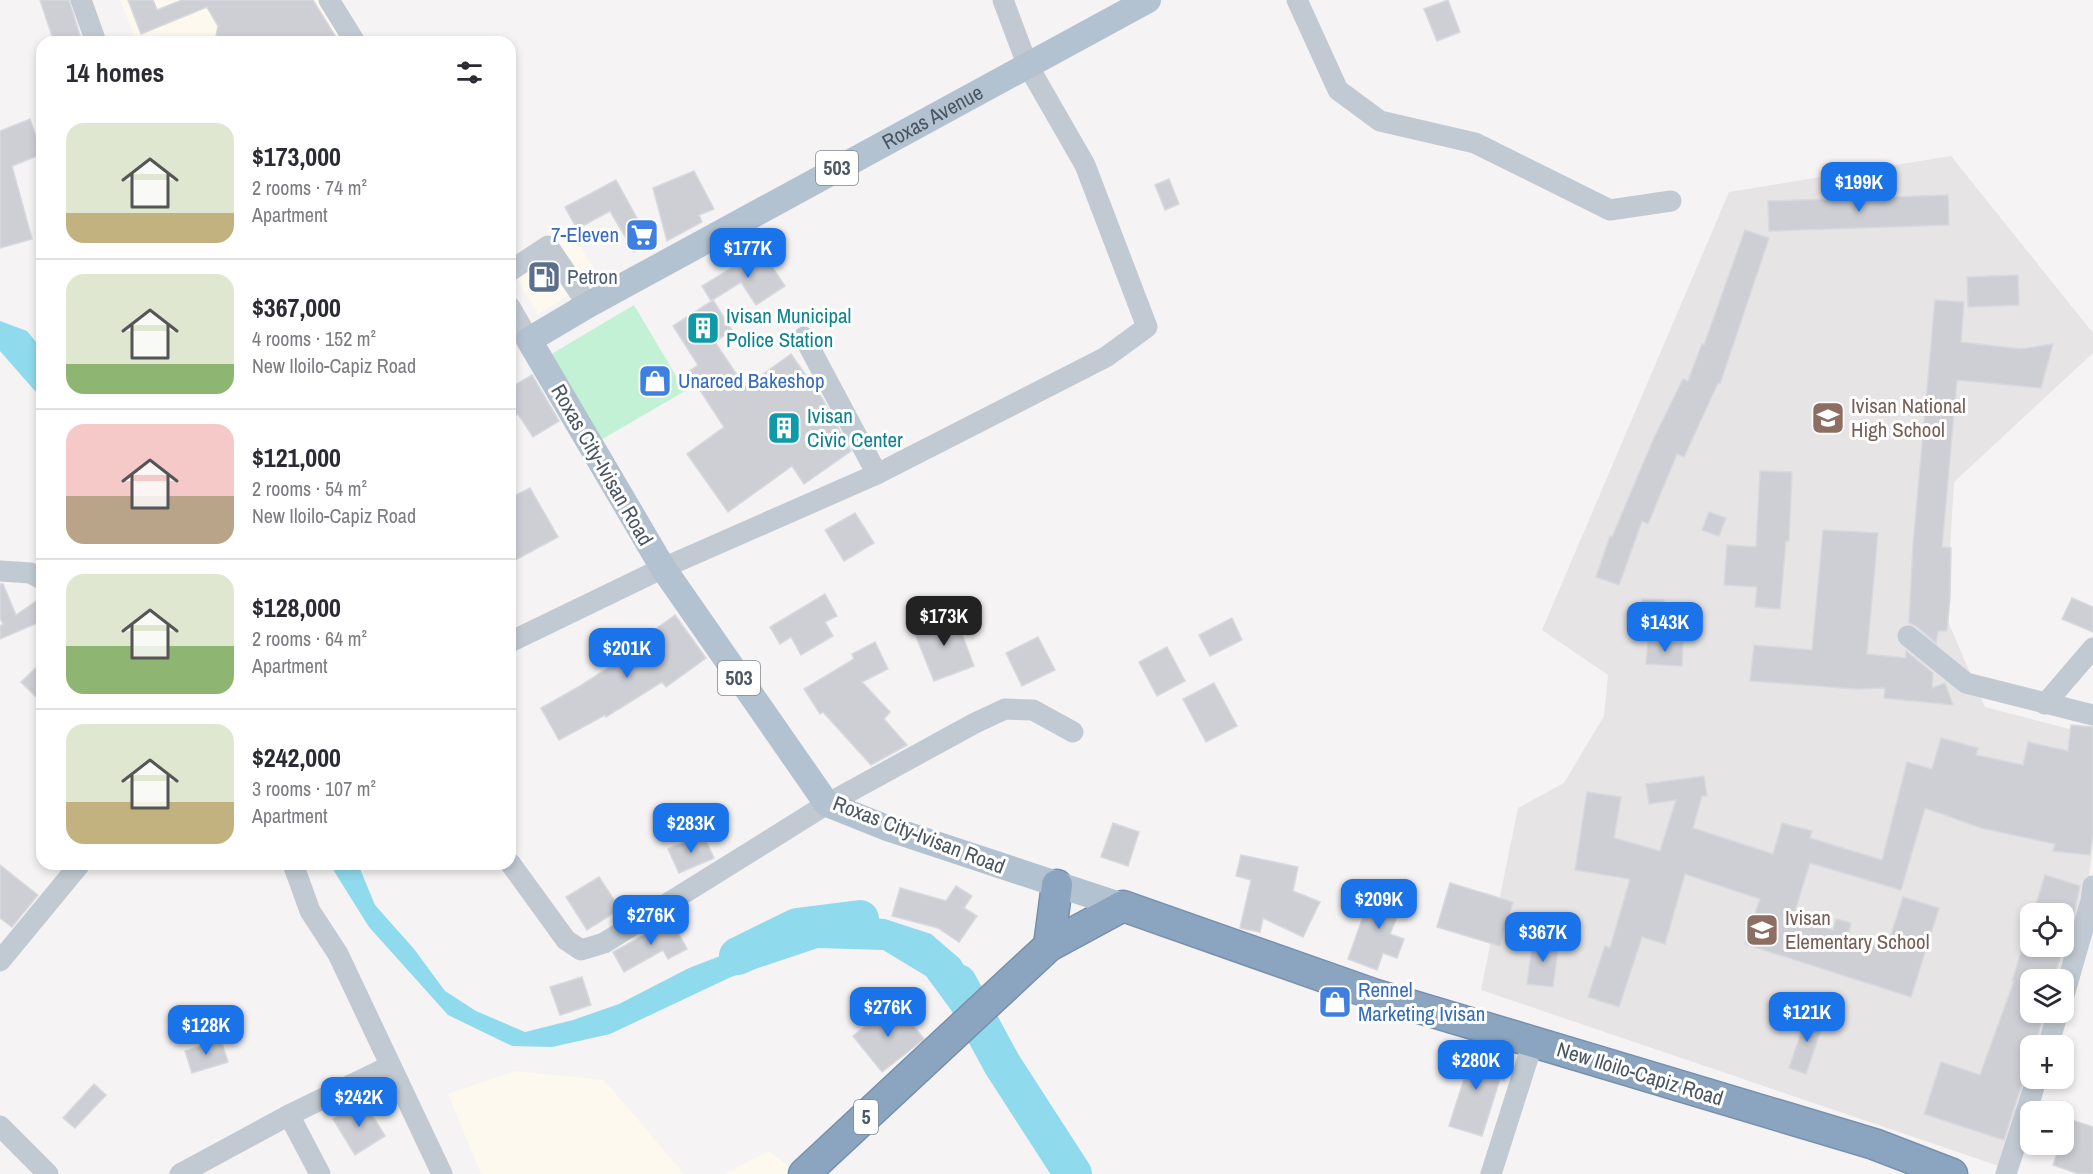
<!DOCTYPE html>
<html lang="en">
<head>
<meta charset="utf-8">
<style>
	:root { --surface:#fff; --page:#f2f2f3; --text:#2b2b33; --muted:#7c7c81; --line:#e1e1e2; --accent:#1a73e8 }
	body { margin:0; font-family:"Archivo Narrow",sans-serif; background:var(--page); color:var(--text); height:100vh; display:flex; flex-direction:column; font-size:22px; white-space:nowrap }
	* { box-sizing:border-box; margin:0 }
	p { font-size:20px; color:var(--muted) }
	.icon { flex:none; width:33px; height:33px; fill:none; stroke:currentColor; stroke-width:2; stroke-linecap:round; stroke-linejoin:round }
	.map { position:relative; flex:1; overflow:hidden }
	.side { position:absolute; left:36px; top:36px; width:480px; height:834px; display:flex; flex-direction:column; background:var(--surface); border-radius:18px; box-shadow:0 3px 9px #0003 }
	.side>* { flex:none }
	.fabs { position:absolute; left:2020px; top:903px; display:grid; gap:12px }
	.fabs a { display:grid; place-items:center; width:54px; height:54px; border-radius:12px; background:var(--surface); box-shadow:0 3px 9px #0003; font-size:30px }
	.price { position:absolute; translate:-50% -51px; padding:0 14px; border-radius:12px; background:var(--accent); color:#fff; font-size:20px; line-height:39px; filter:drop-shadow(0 2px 3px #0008) }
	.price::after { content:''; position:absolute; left:50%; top:36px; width:18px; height:14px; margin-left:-9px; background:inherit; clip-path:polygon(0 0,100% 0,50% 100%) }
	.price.current { background:#222; color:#fff }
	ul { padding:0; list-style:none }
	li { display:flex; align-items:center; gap:18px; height:150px; padding:0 30px }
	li+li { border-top:2px solid var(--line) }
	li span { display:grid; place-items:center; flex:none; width:168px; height:120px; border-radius:18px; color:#555 }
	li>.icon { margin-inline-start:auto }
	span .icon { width:72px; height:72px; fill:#fffc; stroke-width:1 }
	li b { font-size:26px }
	h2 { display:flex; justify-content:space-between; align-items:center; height:72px; padding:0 30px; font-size:26px }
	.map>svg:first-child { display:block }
</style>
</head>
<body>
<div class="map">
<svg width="2093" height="1174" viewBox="0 0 2093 1174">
	<rect width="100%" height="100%" fill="#f5f3f3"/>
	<g fill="#fdf9ef">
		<polygon points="120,0 318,0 343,42 137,42"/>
		<polygon points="568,226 599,277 538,314 510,268 510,261"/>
		<polygon points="515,1071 604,1080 684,1174 481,1174 448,1094"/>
		<polygon points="769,1151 795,1171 791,1174 724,1174"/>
	</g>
	<path fill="#e6e4e5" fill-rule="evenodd" d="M1951 156 2093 333V353L1954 482 1946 617 1985 707 2093 735V843L2089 877 2059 979 2031 980V1012L2048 1013 2036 1045 2031 1046V1061L1999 1166 1481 990 1518 808 1564 783 1604 716 1608 675 1542 630 1729 192ZM2031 914H2064V946H2031Z"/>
	<polygon fill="#c3f1d5" points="634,305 685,391 599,441 548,356"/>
	<g fill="#90daee">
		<polygon points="0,321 27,331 42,349 42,399 0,351"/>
		<polygon points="333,864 358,864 375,905 414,949 445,991 476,1011 525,1032 573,1020 619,1004 689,968 746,946 841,916 885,919 931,934 960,959 983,998 960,1022 926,976 883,950 818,948 731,977 610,1034 552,1047 512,1046 448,1015 369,927 334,871"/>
	</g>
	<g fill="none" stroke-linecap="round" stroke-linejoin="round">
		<g stroke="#90daee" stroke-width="38">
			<polyline points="738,956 797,927 860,919"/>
			<polyline points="958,983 1002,1064 1073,1174"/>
		</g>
	</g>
	<g fill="#cdcfd5" stroke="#d7d9de" stroke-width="1.5">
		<polygon points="40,0 69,0 82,42 54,42"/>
		<polygon points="128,0 153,0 157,10 182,0 313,0 339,42 215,42 218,26 207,7 141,34"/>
		<polygon points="1448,0 1460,32 1437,41 1424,9"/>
		<polygon points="30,119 42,154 12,166 32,239 0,248 0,131"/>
		<polygon points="694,171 714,209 699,215 702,222 667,241 653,188"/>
		<polygon points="1169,179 1179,204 1165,210 1155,185"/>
		<polygon points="616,180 650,242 634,252 610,211 577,229 565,207"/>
		<polygon points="1948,195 1949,225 1769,231 1768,201"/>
		<polygon points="1745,230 1769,238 1720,384 1718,383 1684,457 1677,454 1648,524 1642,521 1619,585 1596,577 1610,536 1612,537 1654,438 1683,379 1688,381 1702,344 1704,345"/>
		<polygon points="761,250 785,286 756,305 741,282 711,301 702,286"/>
		<polygon points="2018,275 2019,305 1968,307 1967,277"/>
		<polygon points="713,300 732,330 715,342 745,387 791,354 822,398 851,451 804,484 792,466 728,512 687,454 724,427 688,372 698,365 673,326"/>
		<polygon points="1935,300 1964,302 1961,342 2021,349 2053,344 2041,388 1957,380 1942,547 1951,548 1950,597 1947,631 1938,631 1936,643 1916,626 1909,623 1913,545"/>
		<polygon points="532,375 559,421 533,437 518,414 510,419 510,388"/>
		<polygon points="1760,471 1792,472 1789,541 1786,541 1780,609 1755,607 1757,587 1724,585 1727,545 1756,547"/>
		<polygon points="530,488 558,537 510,563 510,498"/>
		<polygon points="1709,512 1726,518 1719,536 1702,530"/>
		<polygon points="855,513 874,543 844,561 825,530"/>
		<polygon points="1823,530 1878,533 1867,654 1906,658 1906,651 1933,673 1932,688 1945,683 1953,705 1884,698 1885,688 1856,689 1750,681 1754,645 1812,650"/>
		<polygon points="0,584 3,584 16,615 42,597 42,621 0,639 0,626 3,624 0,618"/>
		<polygon points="825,594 837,616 825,622 833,636 801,655 791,637 780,644 770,627"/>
		<polygon points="2072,598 2093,607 2093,632 2062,619"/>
		<polygon points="1642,599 1664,600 1663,617 1641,616"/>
		<polygon points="954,613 974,666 934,681 913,629"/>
		<polygon points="675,615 706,658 666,687 662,682 606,717 605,715 559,740 541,708 580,686 638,649 635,644"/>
		<polygon points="1232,618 1242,640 1210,656 1199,635"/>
		<polygon points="1038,637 1055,670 1022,686 1006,653"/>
		<polygon points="1648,640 1683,642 1682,666 1646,664"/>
		<polygon points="875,642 888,669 862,682 890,712 884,719 907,745 871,765 823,712 820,714 804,689 854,659 852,654"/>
		<polygon points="1167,647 1185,681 1157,696 1139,662"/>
		<polygon points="42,662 42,703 21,682"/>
		<polygon points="1214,683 1237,726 1206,742 1183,699"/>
		<polygon points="2071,725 2093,727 2093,833 2090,855 2053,851 2055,844 1981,828 1925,808 1901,890 1810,863 1793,917 1833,930 1836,919 1851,923 1848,935 1887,947 1903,897 1939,908 1911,997 1745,944 1760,899 1685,874 1665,944 1642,937 1619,1007 1588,997 1605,946 1610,948 1630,879 1575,870 1587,792 1621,797 1614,838 1660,851 1676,800 1649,804 1646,784 1704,776 1707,796 1702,796 1693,828 1773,854 1782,823 1812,831 1810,838 1882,860 1907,762 1932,769 1941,738 1978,748 1976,755 2023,765 2028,742 2068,751"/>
		<polygon points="1113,823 1139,832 1128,866 1101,857"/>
		<polygon points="703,834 714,858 679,873 668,849"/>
		<polygon points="1241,855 1298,867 1293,891 1320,902 1303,937 1263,918 1260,932 1240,928 1251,880 1236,876"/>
		<polygon points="0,865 38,895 12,927 0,918"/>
		<polygon points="2045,875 2080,886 2074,914 2033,914"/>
		<polygon points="599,877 620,909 587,930 566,897"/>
		<polygon points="1384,883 1407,893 1390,934 1404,939 1397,958 1383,953 1377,970 1348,959 1365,911 1371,913"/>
		<polygon points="1450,883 1513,902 1500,946 1437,927"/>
		<polygon points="956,886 972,896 964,908 977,916 959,942 938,928 892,916 900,888 946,901"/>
		<polygon points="671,920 687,949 668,959 663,950 624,972 613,952"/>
		<polygon points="1533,939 1559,942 1553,987 1527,984"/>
		<polygon points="2029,939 2031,939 2031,946 2064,946 2053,980 2031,980 2031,1012 2044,1012 2035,1046 2031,1046 2029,1068 2025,1074 2004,1140 1924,1114 1941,1062 1980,1075 2014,981 2012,981 2023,946 2026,946"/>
		<polygon points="582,977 591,1005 560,1015 550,987"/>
		<polygon points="895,1003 924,1039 882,1072 853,1036"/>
		<polygon points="1808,1012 1825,1018 1806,1074 1789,1068"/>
		<polygon points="221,1040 228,1062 192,1073 185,1051"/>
		<polygon points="1453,1050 1508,1065 1504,1080 1500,1079 1482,1136 1449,1126 1467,1070 1449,1065"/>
		<polygon points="94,1084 106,1095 75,1128 63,1118"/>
		<polygon points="363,1100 385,1136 355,1155 333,1119"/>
		<polygon points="2069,1119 2093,1127 2093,1174 2079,1174 2053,1165 2060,1144 2064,1144 2064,1132"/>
	</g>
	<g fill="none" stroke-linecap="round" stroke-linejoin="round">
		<defs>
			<g id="highway">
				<polyline points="1049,946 1057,885"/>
				<polyline points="804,1174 1049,946 1123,906 1373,994 1874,1144 1952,1174"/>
			</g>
		</defs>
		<use href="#highway" stroke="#7690ad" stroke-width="33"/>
		<g stroke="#c1cad2" stroke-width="21">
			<polyline points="81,0 96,42"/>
			<polyline points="329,0 355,42"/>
			<polyline points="1297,0 1338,90 1380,121 1475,143 1610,210 1671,201"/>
			<polyline points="510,271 548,246 588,305"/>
			<polyline points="510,307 529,340"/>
			<polyline points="804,337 877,474"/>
			<polyline points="0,571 30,573 42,579"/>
			<polyline points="1908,636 1966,683 2093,715"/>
			<polyline points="510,642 663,568 877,474 1106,357 1147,327 1085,165 1027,64 1003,0"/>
			<polyline points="2045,704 2093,648"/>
			<polyline points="510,863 566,940 581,950 604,943 827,804 975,723 1005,709 1033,710 1073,732"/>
			<polyline points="293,864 310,911 338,954 442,1174"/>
			<polyline points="0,961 80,864"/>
			<polyline points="2064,995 2091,901 2093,886"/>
			<polyline points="2048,1046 2058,1012"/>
			<polyline points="289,1115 320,1174"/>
			<polyline points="0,1126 48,1174"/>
			<polyline points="180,1174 289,1115 390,1066"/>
			<polyline points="1491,1174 1533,1042"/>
			<polyline points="2006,1174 2037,1078"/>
		</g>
		<path stroke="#b3c2d1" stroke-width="26" id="s1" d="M1123 906 887 828 827 804 663 568 529 340 588 305 1148 0"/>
		<use href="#highway" stroke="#8ba5c1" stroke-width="30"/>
	</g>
	<defs>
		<symbol id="supermarket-square" viewBox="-11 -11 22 22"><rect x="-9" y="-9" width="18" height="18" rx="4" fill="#3f7fe0" stroke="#fff"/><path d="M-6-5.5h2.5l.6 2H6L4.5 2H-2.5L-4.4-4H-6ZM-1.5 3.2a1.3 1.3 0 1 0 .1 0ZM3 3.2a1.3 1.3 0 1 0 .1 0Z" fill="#fff"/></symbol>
		<symbol id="fuel-square" viewBox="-11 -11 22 22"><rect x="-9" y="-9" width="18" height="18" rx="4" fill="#5c6f8a" stroke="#fff"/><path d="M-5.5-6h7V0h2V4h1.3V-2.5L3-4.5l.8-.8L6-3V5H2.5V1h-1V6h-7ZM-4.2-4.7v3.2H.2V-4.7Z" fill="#fff"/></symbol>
		<symbol id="building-square" viewBox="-11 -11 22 22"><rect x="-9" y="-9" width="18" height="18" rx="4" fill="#0f9aa8" stroke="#fff"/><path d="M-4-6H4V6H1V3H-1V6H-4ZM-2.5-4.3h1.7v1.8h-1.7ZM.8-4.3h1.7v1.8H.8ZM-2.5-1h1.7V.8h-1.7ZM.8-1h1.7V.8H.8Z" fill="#fff"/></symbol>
		<symbol id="shop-square" viewBox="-11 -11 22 22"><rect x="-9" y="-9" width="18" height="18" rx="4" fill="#3f7fe0" stroke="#fff"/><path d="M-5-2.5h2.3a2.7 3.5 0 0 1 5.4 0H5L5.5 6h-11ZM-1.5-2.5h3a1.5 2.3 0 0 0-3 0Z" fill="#fff"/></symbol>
		<symbol id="school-square" viewBox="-11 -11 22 22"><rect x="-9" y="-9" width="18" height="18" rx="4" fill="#8d6e63" stroke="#fff"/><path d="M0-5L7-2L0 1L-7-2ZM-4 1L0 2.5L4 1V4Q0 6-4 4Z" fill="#fff"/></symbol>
	</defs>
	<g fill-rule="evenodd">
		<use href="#supermarket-square" x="623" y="216" width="38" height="38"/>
		<use href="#fuel-square" x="525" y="258" width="38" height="38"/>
		<use href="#building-square" x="684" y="309" width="38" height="38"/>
		<use href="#shop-square" x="636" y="362" width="38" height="38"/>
		<use href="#school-square" x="1809" y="399" width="38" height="38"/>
		<use href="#building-square" x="765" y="409" width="38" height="38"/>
		<use href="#school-square" x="1743" y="911" width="38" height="38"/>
		<use href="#shop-square" x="1316" y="983" width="38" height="38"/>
	</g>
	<g text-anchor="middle" stroke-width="6" stroke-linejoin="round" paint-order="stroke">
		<g fill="#fff" stroke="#808990" stroke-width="1.5">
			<rect x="816" y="151" width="42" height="34" rx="4.5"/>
			<rect x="718" y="661" width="42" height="34" rx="4.5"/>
			<rect x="854" y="1100" width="24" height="34" rx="4.5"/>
		</g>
		<g font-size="20" font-weight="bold" fill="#4a5661">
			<text x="837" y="175">503</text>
			<text x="739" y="685">503</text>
			<text x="866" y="1124">5</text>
		</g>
		<g font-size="21" fill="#4a5661" stroke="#fff">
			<text dy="7" stroke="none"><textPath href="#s1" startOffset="1326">Roxas Avenue</textPath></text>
			<text transform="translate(602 465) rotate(60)" y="7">Roxas City-Ivisan Road</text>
			<text transform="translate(919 835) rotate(21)" y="7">Roxas City-Ivisan Road</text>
			<text transform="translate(1640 1074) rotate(17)" y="7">New Iloilo-Capiz Road</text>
		</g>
		<g font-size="21" fill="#366cbe" stroke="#fff" text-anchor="start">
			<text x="619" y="242" text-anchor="end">7-Eleven</text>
			<text x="678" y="388">Unarced Bakeshop</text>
			<text x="1358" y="997">Rennel<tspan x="1358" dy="24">Marketing Ivisan</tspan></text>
		</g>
		<g font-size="21" fill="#4e5e75" stroke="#fff" text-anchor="start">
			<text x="567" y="284">Petron</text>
		</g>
		<g font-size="21" fill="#0d838f" stroke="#fff" text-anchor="start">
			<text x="726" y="323">Ivisan Municipal<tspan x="726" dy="24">Police Station</tspan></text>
			<text x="807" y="423">Ivisan<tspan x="807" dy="24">Civic Center</tspan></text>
		</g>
		<g font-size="21" fill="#785e54" stroke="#fff" text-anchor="start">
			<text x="1851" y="413">Ivisan National<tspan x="1851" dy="24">High School</tspan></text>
			<text x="1785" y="925">Ivisan<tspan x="1785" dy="24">Elementary School</tspan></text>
		</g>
	</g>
</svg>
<div class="fabs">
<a><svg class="icon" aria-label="locate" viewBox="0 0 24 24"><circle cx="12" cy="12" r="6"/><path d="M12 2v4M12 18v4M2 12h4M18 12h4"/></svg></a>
<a><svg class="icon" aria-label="layers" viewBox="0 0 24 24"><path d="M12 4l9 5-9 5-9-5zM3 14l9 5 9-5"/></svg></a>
<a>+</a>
<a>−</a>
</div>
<b class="price" style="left:1859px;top:213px">$199K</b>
<b class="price" style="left:748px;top:279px">$177K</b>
<b class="price current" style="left:944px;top:647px">$173K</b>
<b class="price" style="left:1665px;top:653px">$143K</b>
<b class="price" style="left:627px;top:679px">$201K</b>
<b class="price" style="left:691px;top:854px">$283K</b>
<b class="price" style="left:1379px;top:930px">$209K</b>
<b class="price" style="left:651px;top:946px">$276K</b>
<b class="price" style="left:1543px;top:963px">$367K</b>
<b class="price" style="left:888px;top:1038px">$276K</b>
<b class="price" style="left:1807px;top:1043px">$121K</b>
<b class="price" style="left:206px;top:1056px">$128K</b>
<b class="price" style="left:1476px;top:1091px">$280K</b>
<b class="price" style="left:359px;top:1128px">$242K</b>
<section class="side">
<h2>14 homes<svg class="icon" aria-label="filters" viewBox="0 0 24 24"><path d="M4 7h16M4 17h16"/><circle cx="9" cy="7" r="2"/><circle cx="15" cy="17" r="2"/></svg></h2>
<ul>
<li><span style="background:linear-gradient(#dfe7d0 75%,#c2b280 0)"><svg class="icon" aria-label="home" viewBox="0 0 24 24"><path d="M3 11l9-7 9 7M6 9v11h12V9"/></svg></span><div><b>$173,000</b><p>2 rooms · 74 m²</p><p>Apartment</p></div></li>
<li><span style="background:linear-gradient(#dfe7d0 75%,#8fb573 0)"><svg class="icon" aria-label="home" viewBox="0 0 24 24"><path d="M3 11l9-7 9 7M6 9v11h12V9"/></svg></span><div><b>$367,000</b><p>4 rooms · 152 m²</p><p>New Iloilo-Capiz Road</p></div></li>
<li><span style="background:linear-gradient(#f6c9c9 60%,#b9a48a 0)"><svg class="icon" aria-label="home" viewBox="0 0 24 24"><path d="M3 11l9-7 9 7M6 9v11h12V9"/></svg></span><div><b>$121,000</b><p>2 rooms · 54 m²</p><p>New Iloilo-Capiz Road</p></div></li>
<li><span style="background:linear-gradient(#dfe7d0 60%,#8fb573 0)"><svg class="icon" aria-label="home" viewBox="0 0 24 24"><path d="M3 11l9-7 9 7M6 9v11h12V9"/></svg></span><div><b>$128,000</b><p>2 rooms · 64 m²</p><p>Apartment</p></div></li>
<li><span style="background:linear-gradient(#dfe7d0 65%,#c2b280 0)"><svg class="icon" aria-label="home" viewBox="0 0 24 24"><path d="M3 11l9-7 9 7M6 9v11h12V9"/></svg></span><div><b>$242,000</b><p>3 rooms · 107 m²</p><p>Apartment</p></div></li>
</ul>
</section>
</div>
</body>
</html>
